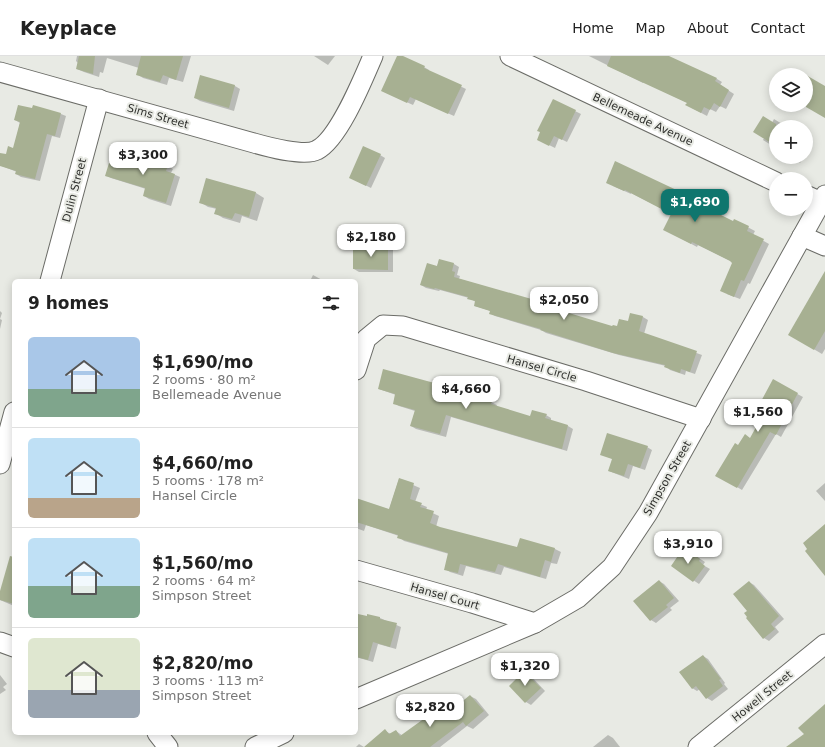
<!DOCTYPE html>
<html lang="en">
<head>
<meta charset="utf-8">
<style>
	:root { --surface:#fff; --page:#f6f6f6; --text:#222; --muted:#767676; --line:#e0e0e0; --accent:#0f766e }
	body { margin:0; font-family:"DejaVu Sans",sans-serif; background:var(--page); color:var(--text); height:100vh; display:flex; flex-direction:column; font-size:15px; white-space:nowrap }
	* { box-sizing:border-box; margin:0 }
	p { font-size:13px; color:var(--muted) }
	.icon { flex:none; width:22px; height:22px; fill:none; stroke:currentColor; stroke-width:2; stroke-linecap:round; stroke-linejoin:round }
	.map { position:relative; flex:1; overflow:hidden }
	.sheet { position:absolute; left:12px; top:223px; width:346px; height:456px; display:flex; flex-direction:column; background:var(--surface); border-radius:6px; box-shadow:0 2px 10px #0003 }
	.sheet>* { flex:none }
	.buttons { position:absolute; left:769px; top:12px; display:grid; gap:8px }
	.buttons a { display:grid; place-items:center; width:44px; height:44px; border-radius:50%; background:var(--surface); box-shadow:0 2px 10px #0003; font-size:20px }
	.price { position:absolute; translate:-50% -34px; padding:0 9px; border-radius:8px; background:#fff; color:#222; font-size:13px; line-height:26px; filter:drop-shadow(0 1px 2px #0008) }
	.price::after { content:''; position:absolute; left:50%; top:24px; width:12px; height:9px; margin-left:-6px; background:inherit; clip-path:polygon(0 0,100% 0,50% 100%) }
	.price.active { background:var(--accent); color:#fff }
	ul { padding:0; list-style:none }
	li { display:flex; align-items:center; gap:12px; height:100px; padding:0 16px }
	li+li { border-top:1px solid var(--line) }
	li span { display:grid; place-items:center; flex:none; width:112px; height:80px; border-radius:6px; color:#555 }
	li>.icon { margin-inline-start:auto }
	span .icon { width:48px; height:48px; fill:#fffc; stroke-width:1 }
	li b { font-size:17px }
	h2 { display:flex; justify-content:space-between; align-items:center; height:48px; padding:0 16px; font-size:17px }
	header { display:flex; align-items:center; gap:24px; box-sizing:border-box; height:56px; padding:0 20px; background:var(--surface); border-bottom:1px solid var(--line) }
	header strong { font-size:19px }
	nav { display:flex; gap:22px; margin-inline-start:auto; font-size:14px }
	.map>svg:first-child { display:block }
</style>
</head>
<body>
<header>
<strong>Keyplace</strong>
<nav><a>Home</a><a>Map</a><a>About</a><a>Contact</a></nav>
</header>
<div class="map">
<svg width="825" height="691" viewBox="0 0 825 691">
	<rect width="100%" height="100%" fill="#e8eae4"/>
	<g fill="#0003">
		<polygon points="77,0 191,0 183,26 169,22 167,29 143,22 137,18 139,12 107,2 103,17 100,16 99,21 84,16 77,13 78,7 76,5"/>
		<polygon points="314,0 335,0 328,9"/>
		<polygon points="398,0 401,0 424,11 429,14 429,15 466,33 454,60 416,43 413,49 387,37"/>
		<polygon points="589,0 667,0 717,23 722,26 720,29 734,38 726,53 720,50 716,56 710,53 707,60 692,52 688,47 644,26 643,27"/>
		<polygon points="201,20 235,30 240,33 234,55 200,45 195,42"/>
		<polygon points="553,44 581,58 567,86 559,82 555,92 543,86"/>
		<polygon points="61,58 66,60 60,82 52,80 40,125 21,121 16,118 17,116 2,110 6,99 14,93 20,67 15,64"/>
		<polygon points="774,63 787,71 776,71 776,92 763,84"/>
		<polygon points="380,99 385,102 371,132 355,124"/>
		<polygon points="790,101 804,101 800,107"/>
		<polygon points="114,110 168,110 173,113 171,117 180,121 171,150 149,143 144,140 146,133 111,122 106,119"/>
		<polygon points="207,123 256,137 264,142 257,165 242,160 240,167 223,162 215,157 217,153 208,151 200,146"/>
		<polygon points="613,130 685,140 707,147 713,150 713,152 704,147 703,149 713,155 713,156 734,166 734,164 755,175 753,179 769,188 750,228 748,227 740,243 727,238 733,206 698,189 697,191 671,177 673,158 631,137 631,138"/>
		<polygon points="388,191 393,194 393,216 359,216 354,213"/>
		<polygon points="439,204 454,208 459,211 457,219 460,220 459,223 534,245 559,254 565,257 613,271 618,272 629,267 631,258 643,261 648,264 644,278 702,299 695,318 686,315 685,319 670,314 666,310 619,299 546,277 541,274 495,260 490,257 491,255 475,250 476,246 469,242 440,234 439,235 426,232 421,229 437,211"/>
		<polygon points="313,219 324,225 310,225"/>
		<polygon points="825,229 825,293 822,298 790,279"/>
		<polygon points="0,255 2,257 0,263 2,264 0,273"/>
		<polygon points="773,325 803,341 781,381 776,378 742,434 717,419 738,390 751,383 766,354"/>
		<polygon points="464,332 469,334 468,339 491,346 497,349 496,351 531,361 546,359 551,362 551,365 568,370 573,373 567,395 451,361 446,381 416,373 411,370 415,355 399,350 394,347 396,339 379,333"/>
		<polygon points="647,391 652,394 645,414 633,410 629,423 609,415 613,403 601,398"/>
		<polygon points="399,423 420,432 415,446 427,451 426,454 439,460 436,471 518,492 520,483 555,493 561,496 557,508 551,507 546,523 504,511 501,519 466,510 463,520 450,516 445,513 449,498 404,485 399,481 399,480 366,469 364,475 356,472 356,443 389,454"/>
		<polygon points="825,427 825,445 816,435"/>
		<polygon points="684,492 705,506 703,509 710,513 699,528 672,510"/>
		<polygon points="14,516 14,550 0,544 0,538"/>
		<polygon points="659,525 664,528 679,545 670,552 672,554 656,567 651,564"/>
		<polygon points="749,526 754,529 784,563 775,571 779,576 769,585 764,582 749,555"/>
		<polygon points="368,559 380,562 401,571 396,593 378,588 373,606 356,601 356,561 367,561"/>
		<polygon points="703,600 708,603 725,627 724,628 728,633 712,645 707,642 700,633 697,635 692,632"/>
		<polygon points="524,616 530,619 545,635 531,649 526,646"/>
		<polygon points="0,619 7,628 3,631 6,634 0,638"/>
		<polygon points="470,640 476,643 489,659 473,673 467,670 440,691 365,691 385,675 391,678 396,675 403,680 436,655 442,658 444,662"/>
		<polygon points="608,679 613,682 620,691 593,691"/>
		<polygon points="359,688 364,691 356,691"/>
	</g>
	<g fill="#a7b092">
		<polygon points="79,0 95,0 93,18 76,13"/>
		<polygon points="141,0 183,0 176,24 163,19 160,26 136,19"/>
		<polygon points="397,0 403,0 425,10 424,12 462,29 448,58 410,41 407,47 381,35"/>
		<polygon points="611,0 669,0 717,22 715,25 729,34 720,51 714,47 710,54 704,51 701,57 685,49 687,47 607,10"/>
		<polygon points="200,19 235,29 229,52 194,42"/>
		<polygon points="806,19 825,30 825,62 806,51"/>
		<polygon points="553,43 576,54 562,84 554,80 549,90 537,84 540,76 537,75"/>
		<polygon points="18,49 32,52 33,49 61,57 55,80 47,78 35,123 15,118 16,115 0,110 0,97 6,98 8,90 13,92 20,66 14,64"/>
		<polygon points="763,60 776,68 776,90 753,76"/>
		<polygon points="363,90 381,98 366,130 349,122"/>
		<polygon points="118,96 146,104 147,103 168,109 166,115 175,118 166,147 143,140 145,132 105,120 109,107 114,109"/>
		<polygon points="615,105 685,138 686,135 708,146 706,149 708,150 707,152 733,165 734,163 749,170 747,175 764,183 744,225 741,224 734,241 720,235 732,207 730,205 692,186 691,188 663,174 671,158 625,134 624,135 606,127"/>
		<polygon points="206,122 256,136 249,161 235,157 232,163 214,158 216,152 199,147"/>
		<polygon points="353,190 388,190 388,214 353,213"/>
		<polygon points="439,203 454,207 452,215 455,216 454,221 535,244 560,253 559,254 612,270 613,269 617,270 619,263 628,265 630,257 643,260 639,275 697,295 690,316 681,313 680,317 664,311 665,309 613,297 540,274 541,273 489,258 490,255 474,250 475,245 467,243 468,241 435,232 434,233 420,229 427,207 437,210"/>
		<polygon points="825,215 825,275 814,294 788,279"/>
		<polygon points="383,313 449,331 451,326 465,331 463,336 492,345 491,348 530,360 532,354 547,358 545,362 568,369 562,393 446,359 440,378 410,370 415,354 393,348 395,338 378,333"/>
		<polygon points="773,323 798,337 776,379 770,376 737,432 715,420 735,387 738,389 745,378 750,382 765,355 758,351"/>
		<polygon points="607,377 648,390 640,412 628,408 624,420 608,415 612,403 600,399"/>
		<polygon points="399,422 414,427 410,443 422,447 420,451 434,455 430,467 440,471 517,491 520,482 555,492 551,506 545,504 540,521 498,508 495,516 460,508 458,517 444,514 448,497 397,482 398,479 356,466 356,442 389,453"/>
		<polygon points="825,468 825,520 805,495 807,493 803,487"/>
		<polygon points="684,491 700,503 699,505 705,510 693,526 671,510"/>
		<polygon points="10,500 14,501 14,548 0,544 0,535"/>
		<polygon points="659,524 674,542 666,549 668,551 650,565 633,545"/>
		<polygon points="749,525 779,560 771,568 775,573 763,583 746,562 747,561 744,557 747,555 733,538"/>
		<polygon points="358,558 367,560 367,558 380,561 380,563 397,567 390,591 373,586 368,604 356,601 356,567"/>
		<polygon points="703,599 721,623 719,624 723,630 706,643 696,630 692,633 679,616"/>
		<polygon points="524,615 541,632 525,647 509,630"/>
		<polygon points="470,639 484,655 466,670 463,666 430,691 364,691 385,673 389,678 396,674 400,680 436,654 442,662"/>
		<polygon points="825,648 825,691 786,691 804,678 798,672"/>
	</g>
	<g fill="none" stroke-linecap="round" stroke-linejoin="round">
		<defs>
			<g id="street">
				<polyline points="510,0 776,126"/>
				<path d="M0 16 254 87C268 91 305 101 317 94 339 83 363 23 373 0"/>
				<polyline points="806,139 821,146"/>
				<polyline points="802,180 825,190"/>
				<polyline points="50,225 99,43"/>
				<polyline points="356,314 366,283 383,269 403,270 586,325 701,363"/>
				<polyline points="0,408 14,356"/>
				<polyline points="356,514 472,547 535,567"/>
				<polyline points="0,586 14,591"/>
				<polyline points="356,643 535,567 578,542 612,511 648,457 825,139"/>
				<polyline points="157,677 168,691"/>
				<polyline points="255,691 284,677"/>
				<polyline points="698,691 825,588"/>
			</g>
		</defs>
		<use href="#street" stroke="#6b6c67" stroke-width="21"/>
		<use href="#street" stroke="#fff" stroke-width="19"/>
	</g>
	<g text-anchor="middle" stroke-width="4" stroke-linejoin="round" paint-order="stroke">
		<g font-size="11" fill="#30312e" stroke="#e8eae4">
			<text transform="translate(158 60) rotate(16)" y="4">Sims Street</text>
			<text transform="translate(643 63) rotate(25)" y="4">Bellemeade Avenue</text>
			<text transform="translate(74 134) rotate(-75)" y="4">Dulin Street</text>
			<text transform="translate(542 312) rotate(16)" y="4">Hansel Circle</text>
			<text transform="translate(667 422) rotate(-60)" y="4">Simpson Street</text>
			<text transform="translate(445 540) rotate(16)" y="4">Hansel Court</text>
			<text transform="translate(762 640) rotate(-39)" y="4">Howell Street</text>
		</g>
	</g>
</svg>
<div class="buttons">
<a><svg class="icon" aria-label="layers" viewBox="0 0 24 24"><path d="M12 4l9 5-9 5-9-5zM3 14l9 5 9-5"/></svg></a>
<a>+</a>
<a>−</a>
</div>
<b class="price" style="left:143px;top:120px">$3,300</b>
<b class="price active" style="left:695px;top:167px">$1,690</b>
<b class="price" style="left:371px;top:202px">$2,180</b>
<b class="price" style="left:564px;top:265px">$2,050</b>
<b class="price" style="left:466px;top:354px">$4,660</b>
<b class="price" style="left:758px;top:377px">$1,560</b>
<b class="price" style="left:688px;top:509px">$3,910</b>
<b class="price" style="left:525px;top:631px">$1,320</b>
<b class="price" style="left:430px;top:672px">$2,820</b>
<section class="sheet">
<h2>9 homes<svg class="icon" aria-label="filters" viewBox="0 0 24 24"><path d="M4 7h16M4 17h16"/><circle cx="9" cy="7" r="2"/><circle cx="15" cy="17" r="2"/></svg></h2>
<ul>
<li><span style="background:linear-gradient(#a9c7e8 65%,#7fa58c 0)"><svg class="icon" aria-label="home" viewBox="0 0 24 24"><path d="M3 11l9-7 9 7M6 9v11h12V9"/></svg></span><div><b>$1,690/mo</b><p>2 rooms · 80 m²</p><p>Bellemeade Avenue</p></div></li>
<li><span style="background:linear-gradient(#bfe0f5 75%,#b9a48a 0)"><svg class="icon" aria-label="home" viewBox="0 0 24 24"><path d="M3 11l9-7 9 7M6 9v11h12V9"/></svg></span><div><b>$4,660/mo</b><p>5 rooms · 178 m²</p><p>Hansel Circle</p></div></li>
<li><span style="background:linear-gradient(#bfe0f5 60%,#7fa58c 0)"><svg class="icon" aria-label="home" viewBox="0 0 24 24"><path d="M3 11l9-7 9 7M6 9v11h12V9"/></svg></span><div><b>$1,560/mo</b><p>2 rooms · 64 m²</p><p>Simpson Street</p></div></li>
<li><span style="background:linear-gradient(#dfe7d0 65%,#9aa5b1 0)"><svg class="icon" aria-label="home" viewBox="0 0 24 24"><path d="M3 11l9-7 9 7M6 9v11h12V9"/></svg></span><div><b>$2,820/mo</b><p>3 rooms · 113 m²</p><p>Simpson Street</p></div></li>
</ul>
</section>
</div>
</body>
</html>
